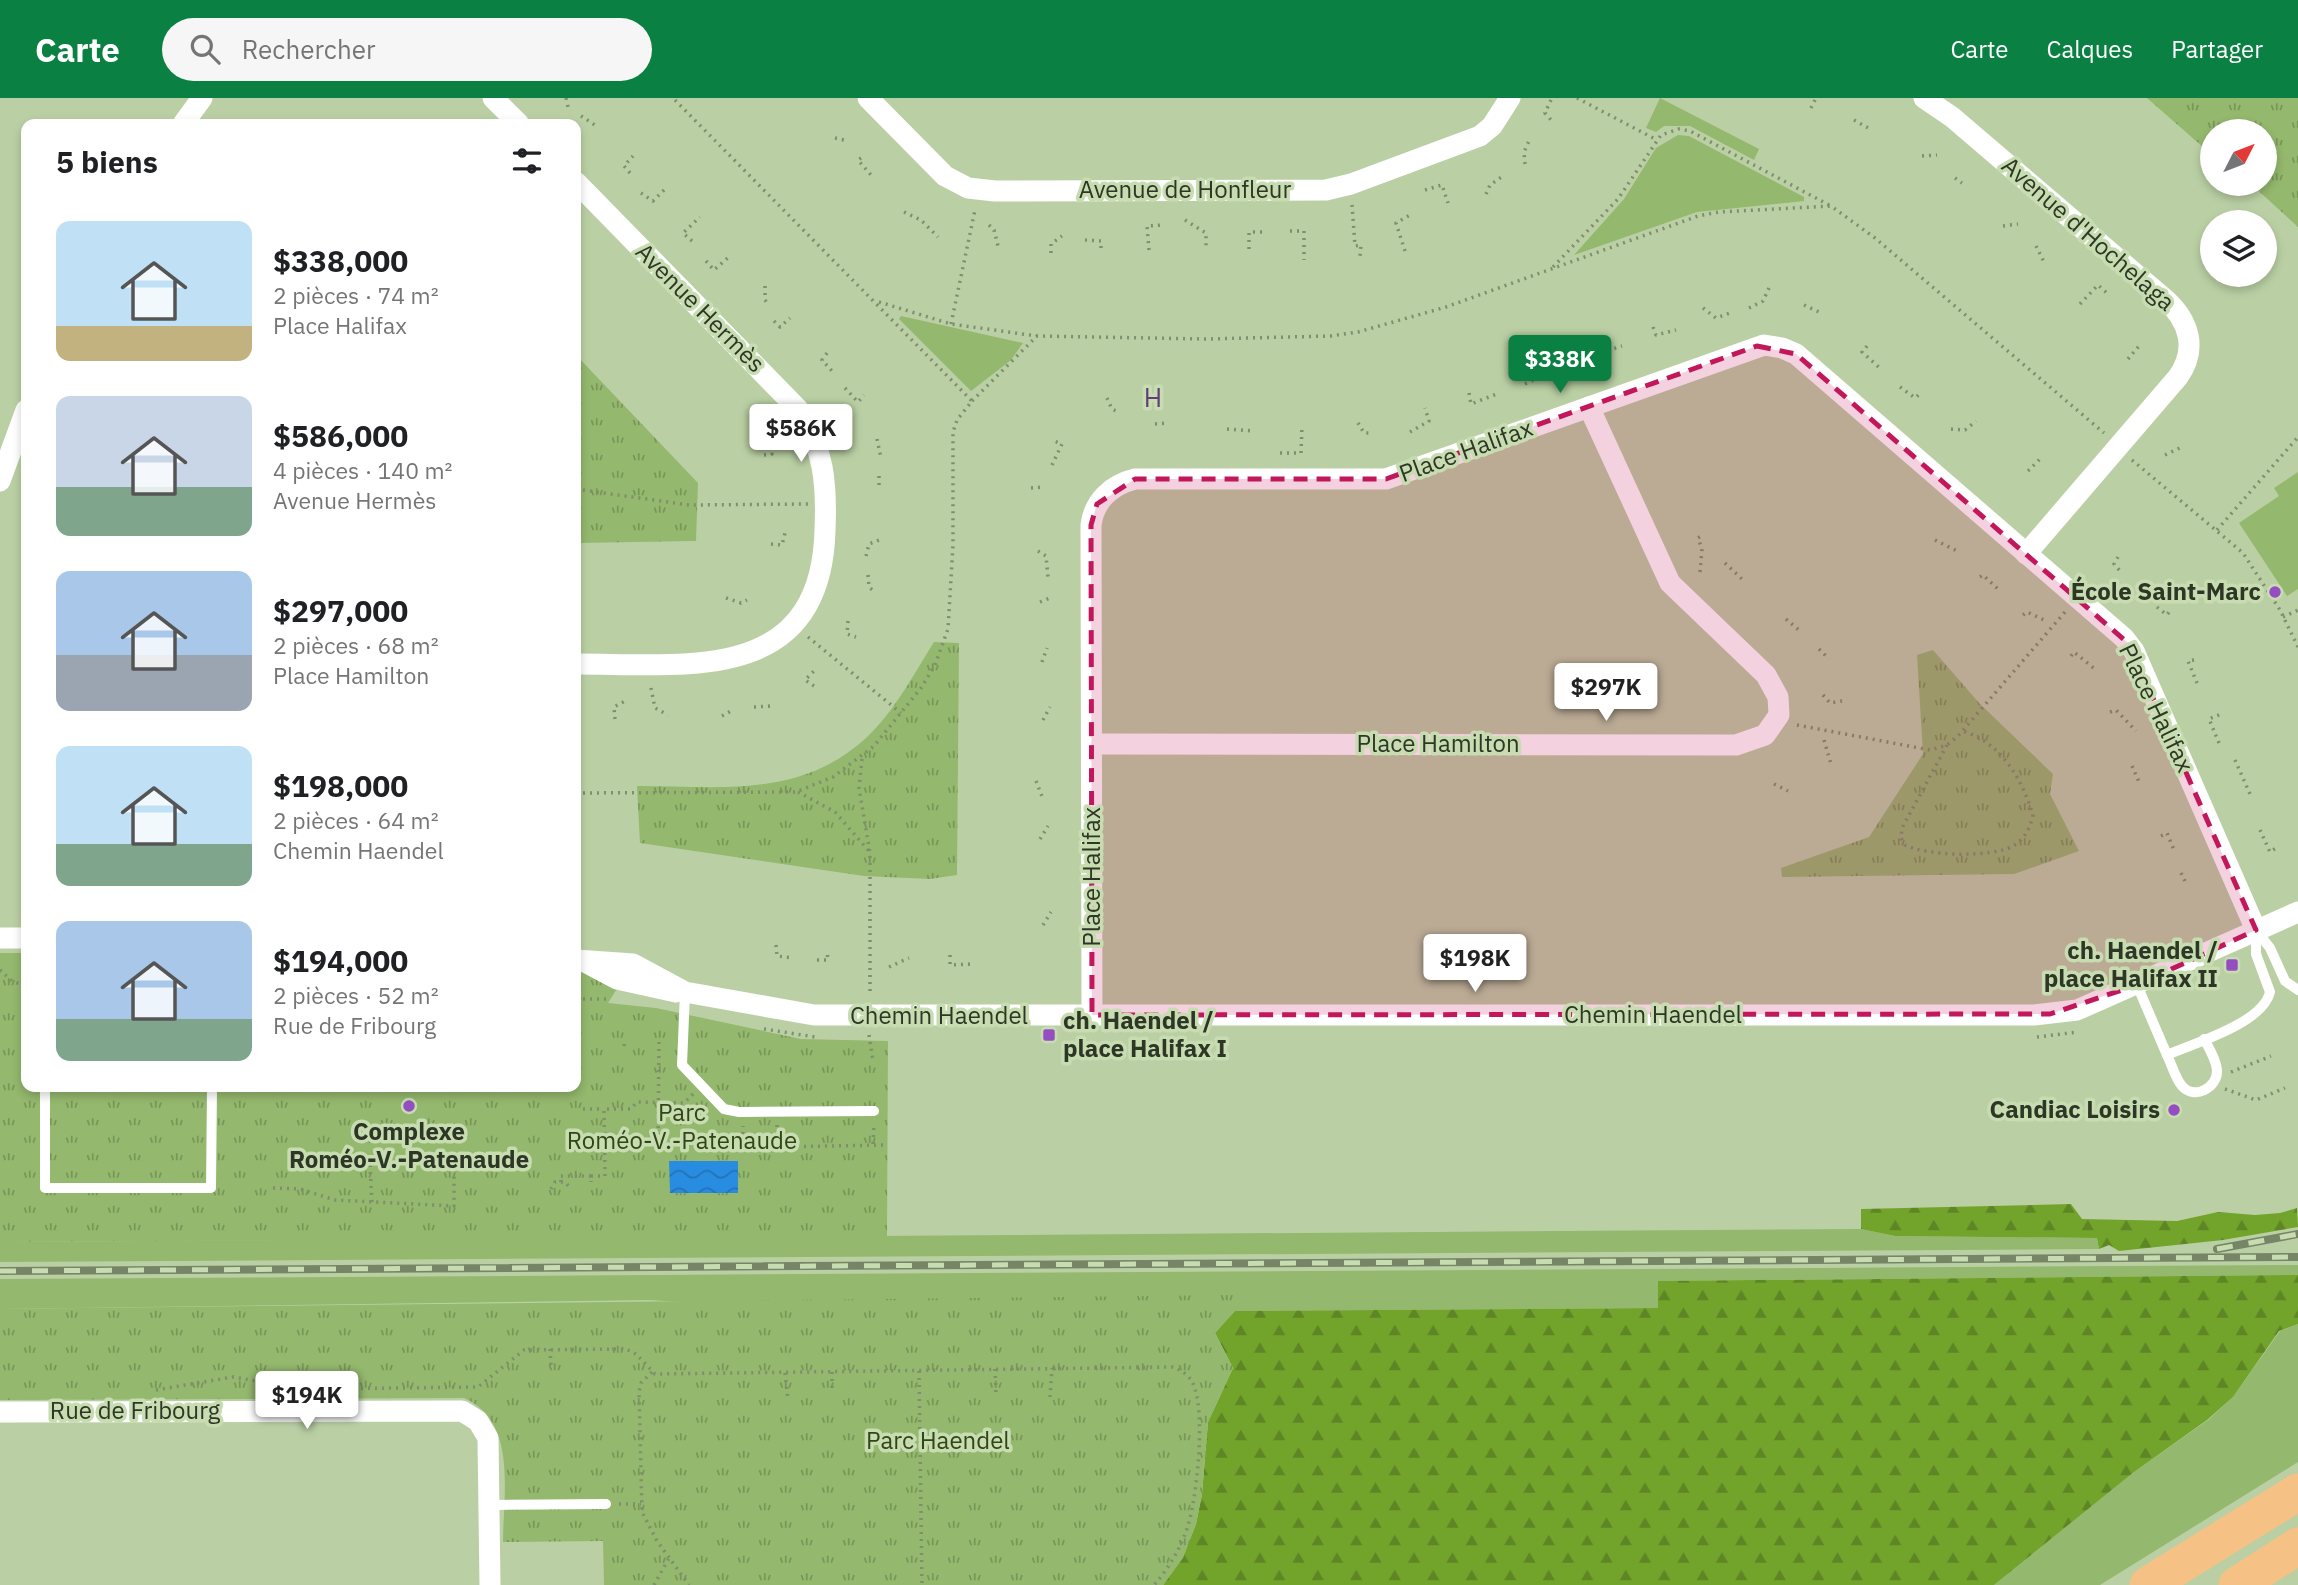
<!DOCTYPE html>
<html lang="fr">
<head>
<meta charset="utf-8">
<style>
	:root { --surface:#fff; --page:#f6f6f6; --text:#202124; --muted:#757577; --accent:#0b8043 }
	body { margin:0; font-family:"IBM Plex Sans",sans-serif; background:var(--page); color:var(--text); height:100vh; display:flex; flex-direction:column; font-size:26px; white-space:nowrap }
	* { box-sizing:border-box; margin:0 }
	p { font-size:23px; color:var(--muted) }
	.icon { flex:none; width:38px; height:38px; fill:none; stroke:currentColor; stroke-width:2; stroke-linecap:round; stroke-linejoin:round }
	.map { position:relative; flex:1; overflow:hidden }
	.details { position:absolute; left:21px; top:21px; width:560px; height:973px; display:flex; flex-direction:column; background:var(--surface); border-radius:14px; box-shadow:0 4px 10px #0003 }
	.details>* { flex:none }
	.needle { width:46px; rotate:48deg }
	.tools { position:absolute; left:2200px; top:21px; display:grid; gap:14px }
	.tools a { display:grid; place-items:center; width:77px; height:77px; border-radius:50%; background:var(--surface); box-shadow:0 4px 10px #0003; font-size:35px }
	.price { position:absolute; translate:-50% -60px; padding:0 16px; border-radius:7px; background:#fff; color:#222; font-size:23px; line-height:46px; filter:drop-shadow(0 2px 4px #0008) }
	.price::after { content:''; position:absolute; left:50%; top:42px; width:21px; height:16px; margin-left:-10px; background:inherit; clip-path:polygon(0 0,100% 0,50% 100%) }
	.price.current { background:var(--accent); color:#fff }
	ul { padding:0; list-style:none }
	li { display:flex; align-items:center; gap:21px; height:175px; padding:0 35px }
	li span { display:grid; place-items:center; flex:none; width:196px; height:140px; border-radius:14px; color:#555 }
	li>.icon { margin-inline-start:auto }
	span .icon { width:84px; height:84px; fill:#fffc; stroke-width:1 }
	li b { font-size:30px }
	h2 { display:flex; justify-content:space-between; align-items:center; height:84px; padding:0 35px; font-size:30px }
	header { display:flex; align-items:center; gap:42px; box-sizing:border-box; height:98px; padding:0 35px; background:var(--accent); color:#fff }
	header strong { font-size:33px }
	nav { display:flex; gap:38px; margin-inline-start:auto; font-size:24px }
	.search { width:490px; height:63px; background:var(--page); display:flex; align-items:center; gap:18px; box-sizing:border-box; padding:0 24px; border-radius:38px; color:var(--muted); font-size:26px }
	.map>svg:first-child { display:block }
</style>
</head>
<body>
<header>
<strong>Carte</strong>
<div class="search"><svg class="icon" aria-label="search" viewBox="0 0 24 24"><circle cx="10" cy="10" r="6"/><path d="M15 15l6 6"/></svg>Rechercher</div>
<nav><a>Carte</a><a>Calques</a><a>Partager</a></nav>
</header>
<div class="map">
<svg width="2298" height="1487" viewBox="0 0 2298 1487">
	<defs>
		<pattern id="forest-firs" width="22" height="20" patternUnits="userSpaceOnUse" patternTransform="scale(1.75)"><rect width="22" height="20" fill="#72a32b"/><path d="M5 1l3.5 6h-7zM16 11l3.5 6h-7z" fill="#5e8625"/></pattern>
		<pattern id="park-tufts" width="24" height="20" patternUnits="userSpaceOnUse" patternTransform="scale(1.75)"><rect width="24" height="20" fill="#94b86d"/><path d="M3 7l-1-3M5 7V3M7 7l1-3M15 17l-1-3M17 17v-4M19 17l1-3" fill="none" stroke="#799659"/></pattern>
		<pattern id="water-waves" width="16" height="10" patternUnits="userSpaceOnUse" patternTransform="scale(1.75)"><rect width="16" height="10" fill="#288ce1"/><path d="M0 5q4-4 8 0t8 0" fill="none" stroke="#2373b6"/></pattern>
	</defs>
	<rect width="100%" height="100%" fill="#bad0a4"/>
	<g fill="#94b86d">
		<polygon points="1660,0 1759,51 1754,62 1690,28 1664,28 1656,34 1646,30"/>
		<polygon points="1678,37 1689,38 1804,99 1804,103 1697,114 1574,157 1624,101 1656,50"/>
		<polygon points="901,218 1023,245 1011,262 971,293 899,221"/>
		<polygon points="2298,374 2298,491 2287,498 2239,425 2279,398 2274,390"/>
		<polygon points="1861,1131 1895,1138 2097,1140 2099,1151 0,1164 0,1144"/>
		<polygon points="2298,1167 2298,1177 1659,1183 1659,1210 1236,1213 1215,1235 649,1202 0,1211 0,1181"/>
		<polygon points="2298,1226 2298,1364 2100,1487 1994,1487 2134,1374 2208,1322 2233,1299 2280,1233"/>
	</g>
	<g fill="url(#forest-firs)">
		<polygon points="2071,1106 2082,1121 2177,1123 2218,1114 2255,1117 2280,1115 2297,1110 2298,1129 2223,1142 2119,1153 2109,1147 2099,1151 2097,1140 1895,1138 1861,1131 1861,1111"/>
		<polygon points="2298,1177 2298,1226 2279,1233 2233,1299 2207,1322 2134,1374 1994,1487 1163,1487 1183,1459 1196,1426 1202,1396 1208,1324 1233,1270 1215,1235 1235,1213 1658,1210 1658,1183"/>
	</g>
	<g fill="url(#park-tufts)">
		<polygon points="2147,0 2298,0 2298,129 2251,86 2264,86 2264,33 2212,33 2212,57"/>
		<polygon points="576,257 698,385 696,443 576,445"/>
		<path d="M934 544 959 545 957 777 930 781 864 778 640 745 637 688C721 688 799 701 866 640 894 614 914 576 934 544Z"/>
		<polygon points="1933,552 1980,606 2053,676 2050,696 2079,753 2014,776 1782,779 1781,770 1869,739 1923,656 1917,557"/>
		<polygon points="0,855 26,855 26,989 576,989 576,872 591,875 618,889 608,905 656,910 801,941 888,943 887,1139 0,1144"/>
		<path d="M1236 1197 1235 1213 1215 1235 1233 1270 1208 1324 1202 1396 1196 1426 1183 1460 1163 1487H604L603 1443 503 1444C503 1395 518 1324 464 1300L0 1302V1211Z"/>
	</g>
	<polygon fill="url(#water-waves)" points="669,1063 738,1063 738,1095 670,1095"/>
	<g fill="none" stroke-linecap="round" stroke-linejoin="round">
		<g stroke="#7e8e6e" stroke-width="3.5" stroke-dasharray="2 5" stroke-linecap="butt">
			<polyline points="566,0 568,9"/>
			<polyline points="1577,0 1657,42"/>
			<polyline points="1551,2 1545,15 1552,23"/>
			<polyline points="1811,10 1816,0"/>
			<polyline points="581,18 598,29"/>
			<polyline points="1854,22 1870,31"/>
			<polyline points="835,40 848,43"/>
			<polyline points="1922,58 1937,57"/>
			<polyline points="861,60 858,62 871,77"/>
			<polyline points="1525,66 1524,54 1529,43"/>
			<polyline points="630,75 624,68 633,58"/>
			<polyline points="1955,80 1962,85"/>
			<polyline points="1425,92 1442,87 1448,105"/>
			<polyline points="641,95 653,103 665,91"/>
			<polyline points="1486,96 1490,87 1503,78"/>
			<polyline points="1352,107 1355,148 1361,147 1360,158"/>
			<polyline points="904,114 921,122 938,139"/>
			<polyline points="1185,122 1206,135 1206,148"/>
			<polyline points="989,127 994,132 999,152"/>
			<polyline points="2003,128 2018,126"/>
			<polyline points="1290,133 1304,133 1304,162"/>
			<polyline points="1085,142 1101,143 1101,151"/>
			<polyline points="692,143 683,135 700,119"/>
			<polyline points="2036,148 2044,164"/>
			<polyline points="1249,151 1249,134 1267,134"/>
			<polyline points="1149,152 1147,128 1164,127"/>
			<polyline points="1405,153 1396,125 1410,117"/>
			<polyline points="1051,155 1051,146 1062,138"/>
			<polyline points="706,163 714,172 731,157"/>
			<polyline points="1553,169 1618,101 1661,37 1679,31 1690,33 1829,107"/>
			<polyline points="765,188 765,202 769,207"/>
			<polyline points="879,204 951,226 1037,238"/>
			<polyline points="2080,206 2098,187 2108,196"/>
			<polyline points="1804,207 1819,214"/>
			<polyline points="1703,210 1716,220 1733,214"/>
			<polyline points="1749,210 1763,203 1769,190"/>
			<polyline points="774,223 780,229 790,220"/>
			<polyline points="951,226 975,112"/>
			<polyline points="1653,229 1656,237 1676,232"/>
			<polyline points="1593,247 1597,256 1622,248"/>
			<polyline points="1867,248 1862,254 1882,272"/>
			<polyline points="827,255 822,262 832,273"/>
			<polyline points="2128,261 2139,248"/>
			<polyline points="1525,286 1546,276 1542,263"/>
			<polyline points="1900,289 1915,300 1921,295"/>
			<polyline points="845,290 858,304 864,297"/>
			<polyline points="1469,295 1471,306 1497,296"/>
			<polyline points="1107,300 1112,311 1120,315"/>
			<polyline points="972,303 1037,238 1206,241 1331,238 1358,234 1446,209 1698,118 1719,114 1831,108 1875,140 2104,335"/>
			<polyline points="1358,325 1364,335 1370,335"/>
			<polyline points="1155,326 1167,325"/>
			<polyline points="1227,331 1253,333"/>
			<polyline points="1951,331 1965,332 1976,323"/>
			<polyline points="1410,334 1429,323 1425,310"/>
			<polyline points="877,341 881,360"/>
			<polyline points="1280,355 1301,355 1302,328"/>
			<polyline points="764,357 772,356 767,340"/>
			<polyline points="2165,357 2182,349"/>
			<polyline points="2132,362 2243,455 2280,512 2298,549"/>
			<polyline points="1052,367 1062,346 1054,343"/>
			<polyline points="2028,373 2042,359"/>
			<polyline points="879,378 879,391"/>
			<polyline points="1031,390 1043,389"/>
			<polyline points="576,391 689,407 808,406"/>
			<polyline points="2217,432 2298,339"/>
			<polyline points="1935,442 1957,453"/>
			<polyline points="771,446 782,447 786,431"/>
			<polyline points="1038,453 1046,458 1048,479"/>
			<polyline points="866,458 869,446 879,442"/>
			<polyline points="2118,459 2114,466 2121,474"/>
			<polyline points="1725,465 1743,482"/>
			<polyline points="1700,474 1702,451 1698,440 1704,436"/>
			<polyline points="868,477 869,489 875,494"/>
			<polyline points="1980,479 1983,477 1999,492"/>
			<polyline points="726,500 741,505 747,502"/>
			<polyline points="1040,504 1050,500"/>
			<polyline points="2157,509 2167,517 2171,511"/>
			<polyline points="2023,517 2027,514 2044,522"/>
			<polyline points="2283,519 2298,512"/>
			<polyline points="1786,521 1800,533"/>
			<polyline points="848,523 847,536 856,539"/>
			<polyline points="808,539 901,615"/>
			<polyline points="1819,551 1829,561"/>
			<polyline points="2071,558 2074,554 2096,572"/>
			<polyline points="2194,562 2188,563 2197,585"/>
			<polyline points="1042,564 1047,550"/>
			<polyline points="814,588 805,582 815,572"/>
			<polyline points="651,590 655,610 668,617"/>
			<polyline points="1823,597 1830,605 1842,603"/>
			<polyline points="754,609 772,608"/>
			<polyline points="2110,614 2116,612 2136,633"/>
			<polyline points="722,618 731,613"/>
			<polyline points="615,621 614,609 627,602"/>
			<polyline points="1043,622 1050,609"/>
			<polyline points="1797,627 1930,652 1947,647 1958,638 2065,514"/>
			<polyline points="1824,642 1831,666"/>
			<polyline points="2219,645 2209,621 2221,616"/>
			<path d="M1947 647 1902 730 1901 740 1905 747C1927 758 1991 760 2013 748 2025 741 2030 730 2033 717 2022 681 2001 644 1962 633"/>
			<polyline points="862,661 859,690 870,755 870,897"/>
			<polyline points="2235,662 2250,696"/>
			<polyline points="2132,668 2139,684"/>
			<polyline points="1036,683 1043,701"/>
			<polyline points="1774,686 1788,693"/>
			<polyline points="798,694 835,714 869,753"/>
			<polyline points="576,695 796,694 833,679 874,648 921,590 935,567 948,531 953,447 953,334 957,322 972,303 673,0"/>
			<polyline points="2260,732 2270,754 2276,750"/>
			<polyline points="2161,738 2167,735 2174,752"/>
			<polyline points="1040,741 1048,728"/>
			<polyline points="2181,775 2185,783"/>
			<polyline points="1043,827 1051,814"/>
			<polyline points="776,847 777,858 793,860"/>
			<polyline points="950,857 950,867 971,866"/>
			<polyline points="817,862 828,862 827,854"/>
			<polyline points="889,869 909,860"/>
			<polyline points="0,872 12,883 26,888"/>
			<polyline points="576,901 609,901"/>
			<polyline points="764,931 815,939"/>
			<polyline points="869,937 873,963"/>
			<polyline points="2037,939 2078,934"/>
			<polyline points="659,944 658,1046 742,1046"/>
			<polyline points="624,948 625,943"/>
			<polyline points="2231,974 2271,958"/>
			<polyline points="2225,991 2256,1002 2285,990"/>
			<polyline points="583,1011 604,1011"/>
			<polyline points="777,1027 777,1049 883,1047"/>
			<polyline points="873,1046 874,1026"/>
			<polyline points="742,1050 743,1028"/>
			<polyline points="370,1067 372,1105"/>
			<polyline points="591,1078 605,1078 604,1011 631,1011 637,1004 684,1005 693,996"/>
			<polyline points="561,1084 560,1078 591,1078 591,1084"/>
			<polyline points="273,1090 300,1091 335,1102 454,1108 454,1068"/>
			<polyline points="551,1091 555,1084 565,1084 571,1091"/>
			<polyline points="550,1251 551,1268"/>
			<polyline points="995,1271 996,1297"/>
			<polyline points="919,1273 922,1487"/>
			<polyline points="652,1274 641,1285 639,1294 642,1414 657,1443 689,1487"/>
			<polyline points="832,1274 832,1295"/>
			<polyline points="785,1275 788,1302"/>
			<path d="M312 1291 478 1289 524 1252 626 1251 636 1256 655 1276 1173 1269C1183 1273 1192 1279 1195 1291 1205 1320 1197 1408 1185 1436 1178 1455 1167 1472 1154 1487"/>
			<polyline points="156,1292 233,1279 304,1291"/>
			<polyline points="1050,1299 1052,1270"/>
			<polyline points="893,1350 946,1350"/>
			<polyline points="619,1406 641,1406"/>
			<polyline points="654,1487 669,1460"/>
		</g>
		<g stroke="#fff" stroke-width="10">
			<polyline points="2256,832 2270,850 2285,883 2298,892"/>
			<path d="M2137 887 2167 957C2195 945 2263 925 2270 894L2256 856V832"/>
			<polyline points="685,894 682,967 724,1011 739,1014 874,1013"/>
			<path d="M2167 957C2172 967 2175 980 2182 988 2194 1002 2218 990 2217 972 2216 961 2209 950 2204 941"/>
			<polyline points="45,989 45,1090 211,1090 212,989"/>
			<polyline points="490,1407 606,1406"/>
		</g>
		<g stroke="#fff" stroke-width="21">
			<polyline points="493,0 519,26"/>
			<polyline points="868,0 945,78 968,90 995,93 1326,92 1351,86 1480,38 1492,28 1510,0"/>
			<path d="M1924 0 1952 19 2166 202C2189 223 2198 251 2178 279L2026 456"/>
			<polyline points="183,26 202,0"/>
			<path d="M576 84 798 311C824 349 827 387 825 432 821 587 687 566 576 566"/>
			<polyline points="0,383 26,312"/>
			<polyline points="1092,646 1736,647 1765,637 1779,617 1778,599 1766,577 1670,485 1589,309"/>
			<polyline points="0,840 26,840"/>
			<polyline points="576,862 633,866 685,894 814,917 2034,917 2077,912 2298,814"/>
			<polyline points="585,864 617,881 676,894"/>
			<path d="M1092 917 1091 427C1094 403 1111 387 1135 381H1386L1764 247 1782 250 1796 256 2124 540 2134 553 2256 832"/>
			<polyline points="0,1314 462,1313 478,1323 488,1340 490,1487"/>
		</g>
		<g stroke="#f5c185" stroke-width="37">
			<polyline points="2148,1487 2298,1394"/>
			<polyline points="2237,1487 2298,1448"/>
		</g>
		<defs>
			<g id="rail">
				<polyline points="2217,1151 2298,1136"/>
				<polyline points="0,1173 2298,1159"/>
			</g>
		</defs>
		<use href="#rail" stroke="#768566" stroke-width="8"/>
		<use href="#rail" stroke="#c7ddb1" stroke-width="5" stroke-dasharray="16" stroke-linecap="butt"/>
	</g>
	<path fill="#c2185b" fill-opacity="0.2" stroke="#c2185b" stroke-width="5" stroke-dasharray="14 9" stroke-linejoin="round" d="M1757 248 1796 256 2129 546 2256 832 2137 887 2050 916 1092 917 1091 427 1097 406 1135 381H1386Z"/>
	<g fill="#944ec2" stroke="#c7ddb1" stroke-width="2.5">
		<circle cx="2275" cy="494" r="7"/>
		<rect x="2225" y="860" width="14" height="14" rx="3.5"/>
		<rect x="1042" y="930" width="14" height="14" rx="3.5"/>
		<circle cx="409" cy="1008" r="7"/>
		<circle cx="2174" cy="1012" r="7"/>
	</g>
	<g text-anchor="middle" stroke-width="7" stroke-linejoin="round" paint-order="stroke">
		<g font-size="24" fill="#2e3625" stroke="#c7ddb1">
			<text x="1185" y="100">Avenue de Honfleur</text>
			<text transform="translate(2088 136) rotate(41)" y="8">Avenue d'Hochelaga</text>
			<text transform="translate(700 210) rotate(45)" y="8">Avenue Hermès</text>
			<text transform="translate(1466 353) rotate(-20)" y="8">Place Halifax</text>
			<text transform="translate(2156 610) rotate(64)" y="8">Place Halifax</text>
			<text x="1438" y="654">Place Hamilton</text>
			<text transform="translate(1092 779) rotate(-90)" y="8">Place Halifax</text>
			<text x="1653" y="925">Chemin Haendel</text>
			<text x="939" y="926">Chemin Haendel</text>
			<text x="135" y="1321">Rue de Fribourg</text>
		</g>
		<g font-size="24" font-weight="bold" fill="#2e3625" stroke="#c7ddb1" text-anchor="end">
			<text x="2261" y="502">École Saint-Marc</text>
			<text x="2218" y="861">ch. Haendel /<tspan x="2218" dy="28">place Halifax II</tspan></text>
			<text x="1063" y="931" text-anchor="start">ch. Haendel /<tspan x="1063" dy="28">place Halifax I</tspan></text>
			<text x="2160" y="1020">Candiac Loisirs</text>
			<text x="409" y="1042" text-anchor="middle">Complexe<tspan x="409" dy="28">Roméo-V.-Patenaude</tspan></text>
		</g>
		<g font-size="24" fill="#314517" stroke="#c7ddb1">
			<text x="682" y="1023">Parc<tspan x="682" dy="28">Roméo-V.-Patenaude</tspan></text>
			<text x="938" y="1351">Parc Haendel</text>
		</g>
		<g font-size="26" letter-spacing="2" fill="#603e78" stroke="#c7ddb1">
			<text x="1154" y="309">H</text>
		</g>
	</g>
</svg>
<div class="tools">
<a><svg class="needle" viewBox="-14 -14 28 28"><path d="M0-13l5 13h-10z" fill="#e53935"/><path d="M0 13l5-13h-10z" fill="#757577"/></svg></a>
<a><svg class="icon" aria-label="layers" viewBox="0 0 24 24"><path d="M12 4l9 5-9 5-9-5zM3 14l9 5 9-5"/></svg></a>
</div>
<b class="price current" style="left:1560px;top:297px">$338K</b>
<b class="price" style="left:801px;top:366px">$586K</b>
<b class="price" style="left:1606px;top:625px">$297K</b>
<b class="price" style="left:1475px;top:896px">$198K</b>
<b class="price" style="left:307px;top:1333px">$194K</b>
<section class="details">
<h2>5 biens<svg class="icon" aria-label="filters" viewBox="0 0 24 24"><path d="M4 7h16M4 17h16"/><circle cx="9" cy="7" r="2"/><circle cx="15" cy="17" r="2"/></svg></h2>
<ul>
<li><span style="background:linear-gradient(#bfe0f5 75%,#c2b280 0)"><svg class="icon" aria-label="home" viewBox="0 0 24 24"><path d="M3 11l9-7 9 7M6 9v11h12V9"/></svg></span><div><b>$338,000</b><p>2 pièces · 74 m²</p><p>Place Halifax</p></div></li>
<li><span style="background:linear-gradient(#c9d6e8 65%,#7fa58c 0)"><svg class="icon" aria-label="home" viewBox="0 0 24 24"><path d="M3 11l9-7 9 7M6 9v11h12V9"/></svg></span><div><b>$586,000</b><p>4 pièces · 140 m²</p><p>Avenue Hermès</p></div></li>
<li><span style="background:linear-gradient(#a9c7e8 60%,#9aa5b1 0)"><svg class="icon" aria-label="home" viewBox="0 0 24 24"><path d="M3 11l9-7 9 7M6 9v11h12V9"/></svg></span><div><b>$297,000</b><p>2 pièces · 68 m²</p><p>Place Hamilton</p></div></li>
<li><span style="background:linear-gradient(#bfe0f5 70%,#7fa58c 0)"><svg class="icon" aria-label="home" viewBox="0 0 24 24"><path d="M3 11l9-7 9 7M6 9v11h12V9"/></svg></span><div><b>$198,000</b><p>2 pièces · 64 m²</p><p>Chemin Haendel</p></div></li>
<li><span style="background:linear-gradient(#a9c7e8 70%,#7fa58c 0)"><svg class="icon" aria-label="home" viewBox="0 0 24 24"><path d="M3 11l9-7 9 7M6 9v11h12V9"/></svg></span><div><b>$194,000</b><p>2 pièces · 52 m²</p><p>Rue de Fribourg</p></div></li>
</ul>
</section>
</div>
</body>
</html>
